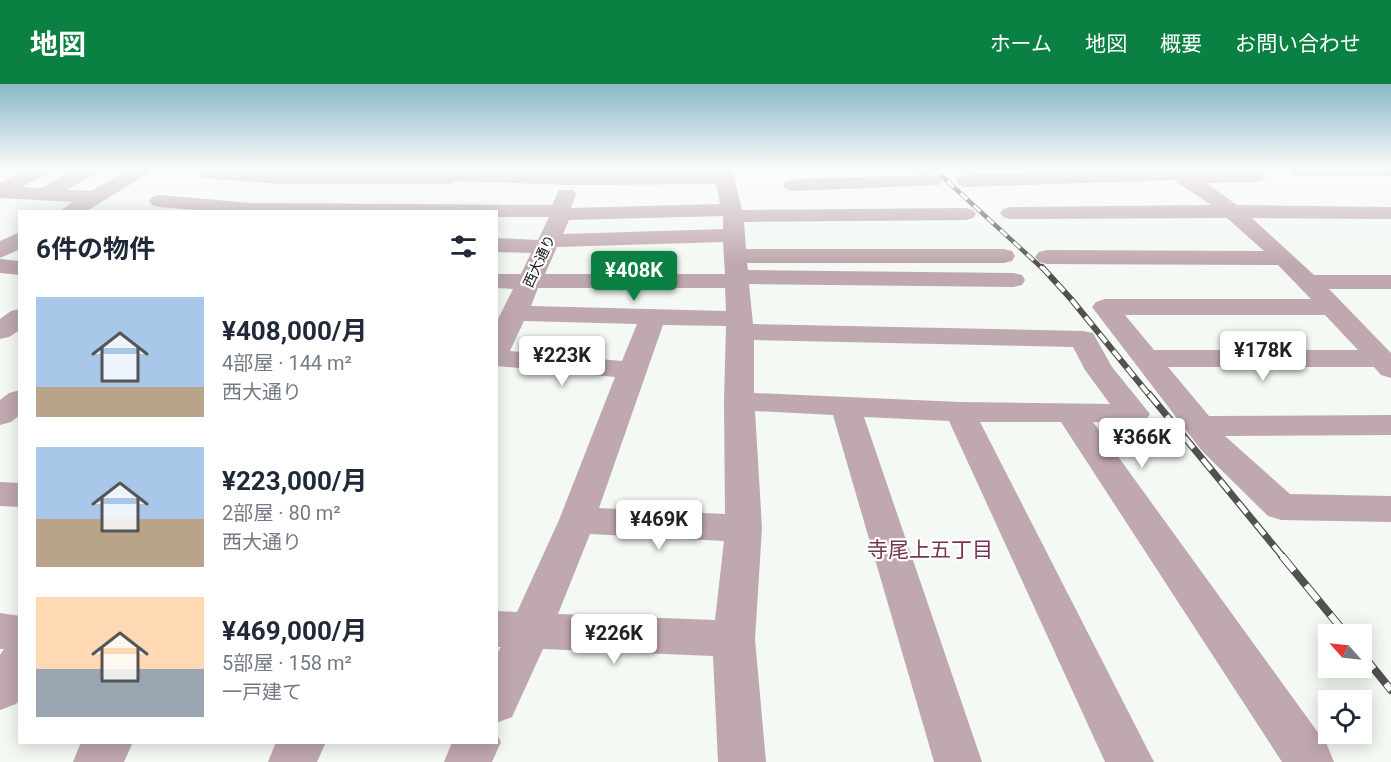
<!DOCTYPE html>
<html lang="ja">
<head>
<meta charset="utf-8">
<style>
	:root { --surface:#fff; --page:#f2f2f3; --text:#1f2937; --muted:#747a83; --accent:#0b8043 }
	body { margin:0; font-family:Roboto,"Noto Sans JP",sans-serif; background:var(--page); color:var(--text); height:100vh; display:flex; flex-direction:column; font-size:22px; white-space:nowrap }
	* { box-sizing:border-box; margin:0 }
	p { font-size:20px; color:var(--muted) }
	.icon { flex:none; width:33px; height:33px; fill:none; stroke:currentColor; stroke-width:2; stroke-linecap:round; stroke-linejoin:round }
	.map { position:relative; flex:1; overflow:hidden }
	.sheet { position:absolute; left:18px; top:126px; width:480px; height:534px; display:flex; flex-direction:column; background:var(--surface); border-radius:0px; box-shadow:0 3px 15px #0003 }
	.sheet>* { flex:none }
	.needle { width:39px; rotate:297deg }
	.tools { position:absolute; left:1318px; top:540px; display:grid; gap:12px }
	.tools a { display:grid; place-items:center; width:54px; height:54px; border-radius:0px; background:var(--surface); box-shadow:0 3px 15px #0003; font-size:30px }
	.price { position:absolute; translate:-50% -51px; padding:0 14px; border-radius:6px; background:#fff; color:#222; font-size:20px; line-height:39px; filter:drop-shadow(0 2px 3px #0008) }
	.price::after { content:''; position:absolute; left:50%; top:36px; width:18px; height:14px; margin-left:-9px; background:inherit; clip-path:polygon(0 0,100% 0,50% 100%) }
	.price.selected { background:var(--accent); color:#fff }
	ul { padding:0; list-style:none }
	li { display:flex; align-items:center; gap:18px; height:150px; padding:0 18px }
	li span { display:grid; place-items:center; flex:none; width:168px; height:120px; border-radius:0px; color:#555 }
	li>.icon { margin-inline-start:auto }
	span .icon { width:72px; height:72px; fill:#fffc; stroke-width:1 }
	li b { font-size:26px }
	h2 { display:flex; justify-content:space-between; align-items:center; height:72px; padding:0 18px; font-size:26px }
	header { display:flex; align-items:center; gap:36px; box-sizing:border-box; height:84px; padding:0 30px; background:var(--accent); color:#fff }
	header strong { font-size:28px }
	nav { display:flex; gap:33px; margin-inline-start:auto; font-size:21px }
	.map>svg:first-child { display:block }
</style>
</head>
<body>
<header>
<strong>地図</strong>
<nav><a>ホーム</a><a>地図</a><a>概要</a><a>お問い合わせ</a></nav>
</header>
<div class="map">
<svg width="1391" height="678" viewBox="0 0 1391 678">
	<rect width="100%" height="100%" fill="#f4f9f3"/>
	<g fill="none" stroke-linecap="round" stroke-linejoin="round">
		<g fill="#bfa8af" fill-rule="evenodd">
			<polygon points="27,85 50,85 48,89 21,103 41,104 76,85 98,85 96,89 67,106 91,107 129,85 151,85 149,89 85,128 59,128 72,118 0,114 0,99"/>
			<path d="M207 85 281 88H444L447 85 572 89 714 88V85H732L742 126 966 124 973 126 976 130 973 134 966 136 744 138 746 165H1004L1012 167 1015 172 1012 177 1004 179H747L748 186 1013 189 1022 191 1025 196 1022 201 1013 203 749 200 753 240 1083 247 1093 249 1112 283 1150 330 1145 337 1134 340 1093 338 1327 661 1334 678H1282L1061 338H980L1154 678H1105L949 337 864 333 982 678H934L833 331 755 327 762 444 755 555 766 678H718L713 572 543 565 512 633 496 639V571L501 563H496V527L517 528 559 436 615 293 496 282V239L513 205 496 204V190H521L531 169 496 168V154L538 156 549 133H496V128H221L159 123 152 121 149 117 152 113 159 111 251 119 552 121 559 106H573L576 110 571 124 720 120 716 100 572 101 457 97 449 100H281L202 94 200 90ZM723 132V145L563 150 569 136ZM723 158 725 190H545L557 163ZM538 204H725L726 227 531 222ZM524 237 637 240 622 277 510 267ZM663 241 726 242 724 317 725 430 599 424ZM754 256 1073 263 1085 286 1110 320 960 318 754 309ZM590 450 724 457 715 536 558 530Z"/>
			<path d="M1161 85H1183L1188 88H1263L1265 92 1263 96 1256 98 1206 99 1237 121 1391 123V135L1252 134 1314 191H1391V205H1329L1391 269V294L1381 291 1374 283H1168L1209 332 1391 331V351L1225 352 1290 410 1391 412V438L1281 436 1268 432 1202 367 1092 223 1096 218 1105 215H1311L1278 181 1047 180 1039 178 1035 173 1039 168 1047 166 1264 167 1227 134 1010 135 1003 133 1000 129 1003 125 1010 123 1211 121 1174 96 966 103 959 101 956 97 959 93 966 91ZM1125 231H1325L1358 266H1154Z"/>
			<polygon points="1291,85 1391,85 1391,92 1299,92 1292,90"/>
			<polygon points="932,91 939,93 942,97 939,101 793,107 786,105 783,101 786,97 793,95"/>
			<polygon points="20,148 20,165 0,174 0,157"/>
			<polygon points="0,175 20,177 20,191 0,189"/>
			<polygon points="20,225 20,246 9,253 0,255 0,235 11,227"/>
			<polygon points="20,306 20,331 11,338 0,341 0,316 9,309"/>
			<polygon points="0,398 20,399 20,423 0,422"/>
			<polygon points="0,529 20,532 20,615 16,620 0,626 0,571 4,565 0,565"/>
			<polygon points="496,648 501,658 492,678 444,678 452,658 496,658"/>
			<polygon points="81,658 133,658 124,678 73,678"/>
			<polygon points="276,658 326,658 317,678 268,678"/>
		</g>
		<defs>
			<polyline id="rail-far3" points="934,85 1043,185"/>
			<polyline id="rail-far2" points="1042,183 1071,215 1150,312"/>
			<polyline id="rail-far1" points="1149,310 1283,473"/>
			<g id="rail">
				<polyline points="1282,472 1346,550"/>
				<polyline points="1362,570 1391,606"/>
			</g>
		</defs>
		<use href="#rail-far3" stroke="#4f524e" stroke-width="4.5"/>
		<use href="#rail-far2" stroke="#4f524e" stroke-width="6"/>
		<use href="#rail-far1" stroke="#4f524e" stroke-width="7"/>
		<use href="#rail" stroke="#4f524e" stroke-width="8"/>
		<use href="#rail-far3" stroke="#fff" stroke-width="3" stroke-dasharray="9" stroke-linecap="butt"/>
		<use href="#rail-far2" stroke="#fff" stroke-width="4" stroke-dasharray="11" stroke-linecap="butt"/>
		<use href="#rail-far1" stroke="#fff" stroke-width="4.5" stroke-dasharray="14" stroke-linecap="butt"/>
		<use href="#rail" stroke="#fff" stroke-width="6" stroke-dasharray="19" stroke-linecap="butt"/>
	</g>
	<polygon fill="#afb3ae" points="1059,85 1166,85 1165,89 1066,91"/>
	<linearGradient id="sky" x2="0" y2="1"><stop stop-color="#8ab7c8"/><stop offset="0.47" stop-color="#fafcfa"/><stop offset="1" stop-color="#fafcfa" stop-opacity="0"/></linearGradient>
	<rect width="1391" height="180" fill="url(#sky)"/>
	<g text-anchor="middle" stroke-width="4.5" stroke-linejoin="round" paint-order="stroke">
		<g font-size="14" fill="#131512" stroke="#fff">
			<text transform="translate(539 177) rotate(-65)" y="5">西大通り</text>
		</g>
		<g font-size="21" fill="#77334f" stroke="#fff">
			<text x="930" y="473">寺尾上五丁目</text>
		</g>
	</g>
</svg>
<div class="tools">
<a><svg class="needle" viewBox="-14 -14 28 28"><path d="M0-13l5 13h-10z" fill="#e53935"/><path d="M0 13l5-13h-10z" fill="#747a83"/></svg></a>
<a><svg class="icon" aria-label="locate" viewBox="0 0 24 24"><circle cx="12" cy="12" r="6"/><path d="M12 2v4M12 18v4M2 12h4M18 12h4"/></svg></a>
</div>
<b class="price selected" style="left:634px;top:218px">¥408K</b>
<b class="price" style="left:1263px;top:298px">¥178K</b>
<b class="price" style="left:562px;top:303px">¥223K</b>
<b class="price" style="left:1142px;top:385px">¥366K</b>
<b class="price" style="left:659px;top:467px">¥469K</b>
<b class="price" style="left:614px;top:581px">¥226K</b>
<section class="sheet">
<h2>6件の物件<svg class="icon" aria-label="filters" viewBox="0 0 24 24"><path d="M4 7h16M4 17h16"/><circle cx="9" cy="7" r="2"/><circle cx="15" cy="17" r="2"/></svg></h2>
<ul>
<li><span style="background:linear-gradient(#a9c7e8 75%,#b9a48a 0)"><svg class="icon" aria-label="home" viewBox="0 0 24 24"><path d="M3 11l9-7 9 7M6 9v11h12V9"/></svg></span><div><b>¥408,000/月</b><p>4部屋 · 144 m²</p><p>西大通り</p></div></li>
<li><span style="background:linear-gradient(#a9c7e8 60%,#b9a48a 0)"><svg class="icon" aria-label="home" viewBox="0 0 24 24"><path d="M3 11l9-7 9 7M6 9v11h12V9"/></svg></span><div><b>¥223,000/月</b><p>2部屋 · 80 m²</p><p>西大通り</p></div></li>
<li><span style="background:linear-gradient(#ffd9b3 60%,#9aa5b1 0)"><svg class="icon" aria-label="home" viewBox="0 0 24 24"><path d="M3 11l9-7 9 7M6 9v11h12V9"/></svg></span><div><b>¥469,000/月</b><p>5部屋 · 158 m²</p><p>一戸建て</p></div></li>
</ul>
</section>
</div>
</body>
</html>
